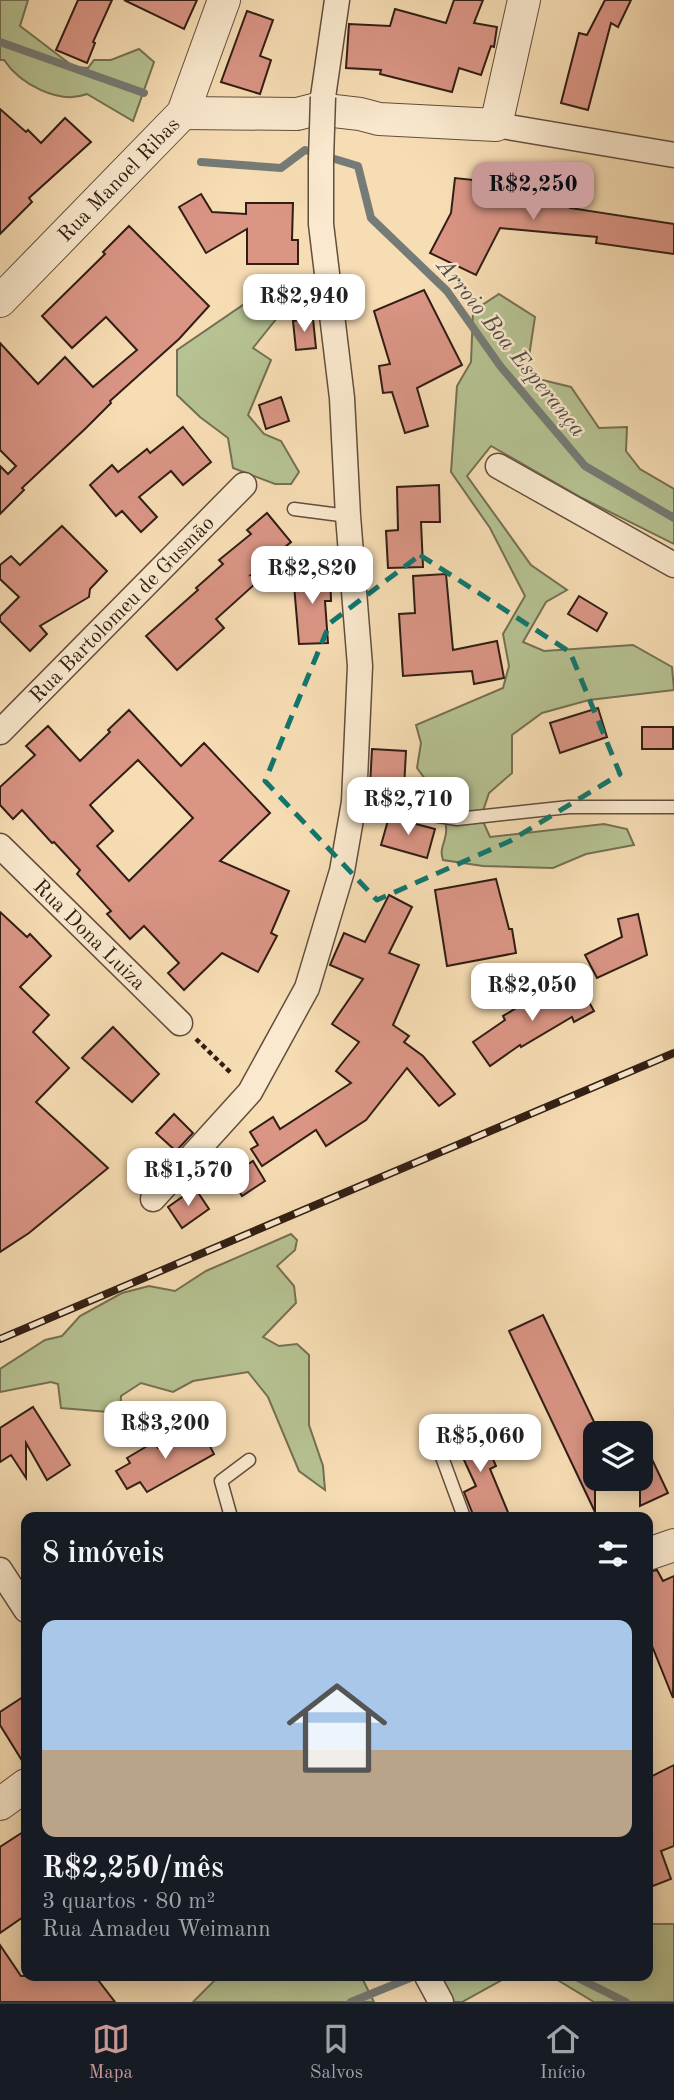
<!DOCTYPE html>
<html lang="pt">
<head>
<meta charset="utf-8">
<style>
	:root { --surface:#171b24; --page:#242831; --text:#f1f3f6; --muted:#9ea1a6; --line:#363941; --accent:#c59692 }
	body { margin:0; font-family:"Old Standard TT",serif; background:var(--page); color:var(--text); height:100vh; display:flex; flex-direction:column; font-size:26px; white-space:nowrap }
	* { box-sizing:border-box; margin:0 }
	p { font-size:23px; color:var(--muted) }
	.icon { flex:none; width:38px; height:38px; fill:none; stroke:currentColor; stroke-width:2; stroke-linecap:round; stroke-linejoin:round }
	.map { position:relative; flex:1; overflow:hidden }
	.details { position:absolute; left:21px; top:1512px; width:632px; height:469px; display:flex; flex-direction:column; background:var(--surface); border-radius:14px; box-shadow:0 4px 18px #0003 }
	.details>* { flex:none }
	.tools { position:absolute; left:583px; top:1421px; display:grid; gap:14px }
	.tools a { display:grid; place-items:center; width:70px; height:70px; border-radius:14px; background:var(--surface); box-shadow:0 4px 18px #0003; font-size:35px }
	.price { position:absolute; translate:-50% -60px; padding:0 16px; border-radius:14px; background:#fff; color:#222; font-size:23px; line-height:46px; filter:drop-shadow(0 2px 4px #0008) }
	.price::after { content:''; position:absolute; left:50%; top:42px; width:21px; height:16px; margin-left:-10px; background:inherit; clip-path:polygon(0 0,100% 0,50% 100%) }
	.price.on { background:var(--accent); color:#111 }
	ul { padding:0; list-style:none }
	li { display:grid; align-content:center; gap:14px; height:371px; padding:0 21px }
	li+li { border-top:2px solid var(--line) }
	li span { display:grid; place-items:center; height:217px; border-radius:14px; color:#555 }
	li>.icon { margin-inline-start:auto }
	span .icon { width:126px; height:126px; fill:#fffc; stroke-width:1 }
	li b { font-size:30px }
	h2 { display:flex; justify-content:space-between; align-items:center; height:84px; padding:0 21px; font-size:30px }
	.menu { display:flex; justify-content:space-around; align-items:center; height:98px; border-top:2px solid var(--line); background:var(--surface); font-size:19px; color:var(--muted) }
	.menu a { display:grid; justify-items:center; gap:4px }
	.menu .on { color:var(--accent) }
	.map>svg:first-child { display:block }
</style>
</head>
<body>
<div class="map">
<svg width="674" height="2002" viewBox="0 0 674 2002">
	<rect width="100%" height="100%" fill="#f7ddb4"/>
	<filter id="stains"><feTurbulence type="fractalNoise" baseFrequency=".00286" numOctaves="4"/><feColorMatrix values="0 0 0 0 .2 0 0 0 0 .09 0 0 0 0 .02 0 0 0 .5 -.17"/></filter>
	<radialGradient id="worn" r=".72"><stop offset=".6" stop-color="#630" stop-opacity="0"/><stop offset="1" stop-color="#630" stop-opacity=".3"/></radialGradient>
	<g fill="#b6c292" stroke="#747053" stroke-width="2">
		<path d="M0 0H28L20 26 74 67 88 68 94 60H111L139 49 154 62 133 121 87 94C59 105 20 84 4 60H0Z"/>
		<polygon points="281,279 281,313 253,348 271,360 248,415 264,434 281,441 299,472 291,484 275,484 233,468 228,438 200,417 177,395 177,350"/>
		<path d="M499 294 535 317 526 376 571 387 599 428 627 427 626 451 640 469 674 489V544L582 498 491 446 467 476 531 565 567 590 546 602 523 642 544 651 633 645 672 667 674 690 589 700 542 713 512 735V773L489 793 481 817 490 837 604 824 627 829 634 845 586 854 553 868 483 866 443 860C439 849 445 843 446 833 448 805 432 789 417 768L421 743 416 725 503 688 509 666 503 634 525 596 490 528 451 472 457 386 471 362 473 311Z"/>
		<polygon points="291,1234 297,1240 295,1250 277,1266 294,1286 296,1303 263,1337 279,1346 297,1344 309,1355 309,1425 323,1466 325,1490 299,1471 268,1397 248,1372 193,1381 173,1392 141,1383 121,1396 120,1413 61,1408 58,1384 51,1382 0,1392 0,1369 45,1340 62,1336 80,1316 122,1293 149,1286 175,1291 206,1271"/>
		<polygon points="648,1924 674,1924 674,2002 594,2002 551,1976 648,1976"/>
		<polygon points="214,1976 361,1976 374,2002 193,2002 215,1980"/>
		<polygon points="437,1976 509,1976 462,2002 454,2002 437,1982"/>
	</g>
	<g fill="none" stroke-linecap="round" stroke-linejoin="round">
		<g stroke="#757b76" stroke-width="8">
			<polyline points="0,42 144,93"/>
			<polyline points="201,162 281,168 305,150 358,166 371,218 447,291 501,367 585,466 674,518"/>
			<polyline points="574,1976 626,2002"/>
			<polyline points="351,2002 415,1976"/>
		</g>
	</g>
	<g fill="#da9585" stroke="#311e14" stroke-width="2" fill-rule="evenodd">
		<polygon points="78,0 112,0 93,42 95,43 87,63 56,50"/>
		<polygon points="124,0 197,0 184,29"/>
		<polygon points="454,0 483,0 474,23 497,27 494,47 491,46 481,75 459,68 452,92 380,74 381,70 346,68 349,24 390,26 395,9 446,23"/>
		<polygon points="605,0 631,0 618,27 611,23 588,110 561,103 579,33 587,35"/>
		<polygon points="247,11 273,20 260,56 271,60 260,94 221,82"/>
		<polygon points="0,109 26,132 28,130 41,143 65,118 91,142 29,198 32,202 0,234"/>
		<polygon points="502,174 528,178 526,196 571,200 570,208 674,224 674,254 596,243 597,237 500,228 476,275 430,253 451,213 455,178 501,183"/>
		<polygon points="201,194 212,212 246,214 246,203 293,203 292,240 298,240 298,264 247,264 247,229 206,253 179,207"/>
		<polygon points="129,226 209,306 179,339 110,401 111,403 86,428 22,488 24,490 0,514 0,466 8,474 16,466 0,450 0,343 38,384 65,357 93,387 137,350 106,317 72,348 42,316 105,254 103,252"/>
		<polygon points="424,290 462,365 417,388 428,426 405,433 392,392 383,393 379,366 390,364 374,311"/>
		<polygon points="313,319 316,348 296,350 293,321"/>
		<polygon points="281,397 289,421 266,429 259,405"/>
		<polygon points="183,427 211,462 183,485 171,471 139,497 157,517 141,532 122,511 116,516 90,485 112,465 118,472 147,449 150,453"/>
		<polygon points="439,485 440,522 421,522 423,567 388,568 386,531 398,530 397,487"/>
		<polygon points="267,513 291,542 251,575 266,574 216,619 224,628 177,670 146,636 198,590 196,588 223,564 219,560 251,534 247,530"/>
		<polygon points="62,526 107,571 90,589 89,597 40,626 47,634 30,651 0,621 0,616 19,597 0,579 0,565 11,556 20,565"/>
		<polygon points="330,570 331,601 325,601 328,643 299,644 293,573"/>
		<polygon points="446,574 453,650 497,641 504,678 474,684 472,671 403,676 399,614 415,613 413,576"/>
		<polygon points="579,596 607,613 597,631 568,614"/>
		<polygon points="598,708 607,737 560,753 550,723"/>
		<path d="M129 710 181 766 204 743 270 813 220 861 289 891 271 933 277 936 258 972 222 953 184 990 168 973 179 963 144 926 130 939 107 914 111 911 77 874 80 870 54 842 52 843 22 810 13 819 0 805V787L35 755 26 746 48 726 80 761 110 732 108 730ZM138 760 193 818 129 881 97 846 113 831 90 805Z"/>
		<rect x="642" y="727" width="31" height="22"/>
		<polygon points="372,749 406,751 404,788 370,786"/>
		<polygon points="389,817 435,829 427,858 381,845"/>
		<polygon points="496,879 509,929 512,929 516,953 447,966 435,890"/>
		<polygon points="389,895 412,907 389,953 419,965 393,1025 409,1036 404,1042 423,1056 455,1094 439,1106 407,1068 366,1120 326,1146 316,1130 262,1166 251,1149 258,1145 250,1132 273,1117 280,1129 351,1083 336,1071 359,1042 332,1024 363,979 330,965 344,933 365,942"/>
		<polygon points="0,912 27,937 30,934 51,956 20,987 49,1015 33,1032 69,1068 36,1102 108,1168 29,1233 0,1252"/>
		<polygon points="638,914 647,955 597,978 585,955 622,937 618,919"/>
		<polygon points="579,984 594,1011 574,1022 572,1017 521,1047 520,1045 490,1066 473,1042 505,1020 503,1016 528,1001 533,1009"/>
		<polygon points="113,1027 159,1074 132,1102 82,1058"/>
		<polygon points="174,1114 193,1133 176,1151 156,1133"/>
		<polygon points="253,1161 265,1181 242,1196 230,1176"/>
		<polygon points="195,1188 209,1209 182,1228 168,1207"/>
		<polygon points="543,1315 595,1424 595,1512 509,1331"/>
		<polygon points="33,1407 70,1465 47,1480 26,1443 26,1478 11,1455 0,1462 0,1428"/>
		<polygon points="477,1423 496,1466 490,1469 510,1517 474,1517 464,1492 476,1486 452,1434"/>
		<polygon points="200,1427 214,1454 147,1492 140,1482 127,1489 116,1471 130,1463 127,1458 154,1442 158,1448"/>
		<polygon points="640,1434 668,1493 640,1506"/>
		<polygon points="657,1570 663,1581 674,1576 673,1698 652,1646 648,1649 648,1572"/>
		<polygon points="26,1695 26,1767 0,1725 0,1712"/>
		<polygon points="674,1765 674,1846 661,1851 671,1879 653,1886 648,1871 648,1778"/>
		<polygon points="26,1830 26,1915 0,1933 0,1847"/>
		<polygon points="0,1945 21,1976 95,1976 115,2002 0,2002"/>
	</g>
	<g fill="none" stroke-linecap="round" stroke-linejoin="round">
		<defs>
			<g id="service">
				<polyline points="294,509 348,516"/>
				<polyline points="354,802 457,819 569,807 674,807"/>
				<polyline points="439,1449 464,1517"/>
				<polyline points="231,1517 221,1481 249,1460"/>
			</g>
			<g id="minor">
				<polyline points="323,97 337,0"/>
				<polyline points="496,125 674,155"/>
				<polyline points="498,466 674,565"/>
				<path id="s1" d="M0 732 244 485"/>
				<path id="s2" d="M0 846 180 1023"/>
				<polyline points="153,1199 250,1092 307,988 342,871 354,802 360,666 348,516 342,398 321,224 321,160"/>
				<polyline points="0,1570 26,1610"/>
				<polyline points="427,1976 441,2002"/>
			</g>
			<g id="tertiary">
				<polyline points="183,113 297,114 317,109 360,114 379,119 496,125 524,0"/>
				<path id="s3" d="M0 301 183 113 224 0"/>
				<polyline points="648,1554 674,1545"/>
				<polyline points="0,1804 26,1785"/>
			</g>
		</defs>
		<use href="#service" stroke="#624e3c" stroke-width="15"/>
		<use href="#minor" stroke="#624e3c" stroke-width="27"/>
		<use href="#tertiary" stroke="#624e3c" stroke-width="34"/>
		<polyline stroke="#311e14" stroke-width="4.5" stroke-dasharray="5 3.5" stroke-linecap="butt" points="196,1039 232,1074"/>
		<use href="#service" stroke="#fae9ce" stroke-width="12"/>
		<use href="#minor" stroke="#fae9ce" stroke-width="24"/>
		<use href="#tertiary" stroke="#fae9ce" stroke-width="32"/>
		<defs>
			<polyline id="rail" points="0,1339 674,1053"/>
		</defs>
		<use href="#rail" stroke="#311e14" stroke-width="8"/>
		<use href="#rail" stroke="#fae9ce" stroke-width="5" stroke-dasharray="16" stroke-linecap="butt"/>
		<defs>
			<polyline id="minor-bridge" points="321,160 323,97"/>
		</defs>
		<use href="#minor-bridge" stroke="#624e3c" stroke-width="27" stroke-linecap="butt"/>
		<use href="#minor-bridge" stroke="#fae9ce" stroke-width="24"/>
	</g>
	<path fill="none" stroke="#0f766e" stroke-width="5" stroke-dasharray="14 9" stroke-linejoin="round" d="M420 555 570 652 620 774 510 841 377 900 265 781 330 623Z"/>
	<g text-anchor="middle" stroke-width="5" stroke-linejoin="round" paint-order="stroke">
		<g font-size="21" fill="#311e14" stroke="#fae9ce">
			<text dy="7" stroke="none"><textPath href="#s3" startOffset="170">Rua Manoel Ribas</textPath></text>
			<text dy="7" stroke="none"><textPath href="#s1" startOffset="173">Rua Bartolomeu de Gusmão</textPath></text>
			<text dy="7" stroke="none"><textPath href="#s2" startOffset="126">Rua Dona Luiza</textPath></text>
		</g>
		<g font-size="23" font-style="italic" fill="#534c45" stroke="#fae9ce">
			<text transform="translate(512 347) rotate(51)" y="8">Arroio Boa Esperança</text>
		</g>
	</g>
	<rect width="100%" height="100%" filter="url(#stains)"/>
	<rect width="100%" height="100%" fill="url(#worn)"/>
</svg>
<div class="tools">
<a><svg class="icon" aria-label="layers" viewBox="0 0 24 24"><path d="M12 4l9 5-9 5-9-5zM3 14l9 5 9-5"/></svg></a>
</div>
<b class="price on" style="left:533px;top:222px">R$2,250</b>
<b class="price" style="left:304px;top:334px">R$2,940</b>
<b class="price" style="left:312px;top:606px">R$2,820</b>
<b class="price" style="left:408px;top:837px">R$2,710</b>
<b class="price" style="left:532px;top:1023px">R$2,050</b>
<b class="price" style="left:188px;top:1208px">R$1,570</b>
<b class="price" style="left:165px;top:1461px">R$3,200</b>
<b class="price" style="left:480px;top:1474px">R$5,060</b>
<section class="details">
<h2>8 imóveis<svg class="icon" aria-label="filters" viewBox="0 0 24 24"><path d="M4 7h16M4 17h16"/><circle cx="9" cy="7" r="2"/><circle cx="15" cy="17" r="2"/></svg></h2>
<ul>
<li><span style="background:linear-gradient(#a9c7e8 60%,#b9a48a 0)"><svg class="icon" aria-label="home" viewBox="0 0 24 24"><path d="M3 11l9-7 9 7M6 9v11h12V9"/></svg></span><div><b>R$2,250/mês</b><p>3 quartos · 80 m²</p><p>Rua Amadeu Weimann</p></div></li>
</ul>
</section>
</div>
<nav class="menu">
<a class="on"><svg class="icon" aria-label="map" viewBox="0 0 24 24"><path d="M3 6l6-2 6 2 6-2v14l-6 2-6-2-6 2zM9 4v14M15 6v14"/></svg>Mapa</a>
<a><svg class="icon" aria-label="saved" viewBox="0 0 24 24"><path d="M7 4h10v16l-5-4-5 4z"/></svg>Salvos</a>
<a><svg class="icon" aria-label="home" viewBox="0 0 24 24"><path d="M3 11l9-7 9 7M6 9v11h12V9"/></svg>Início</a>
</nav>
</body>
</html>
